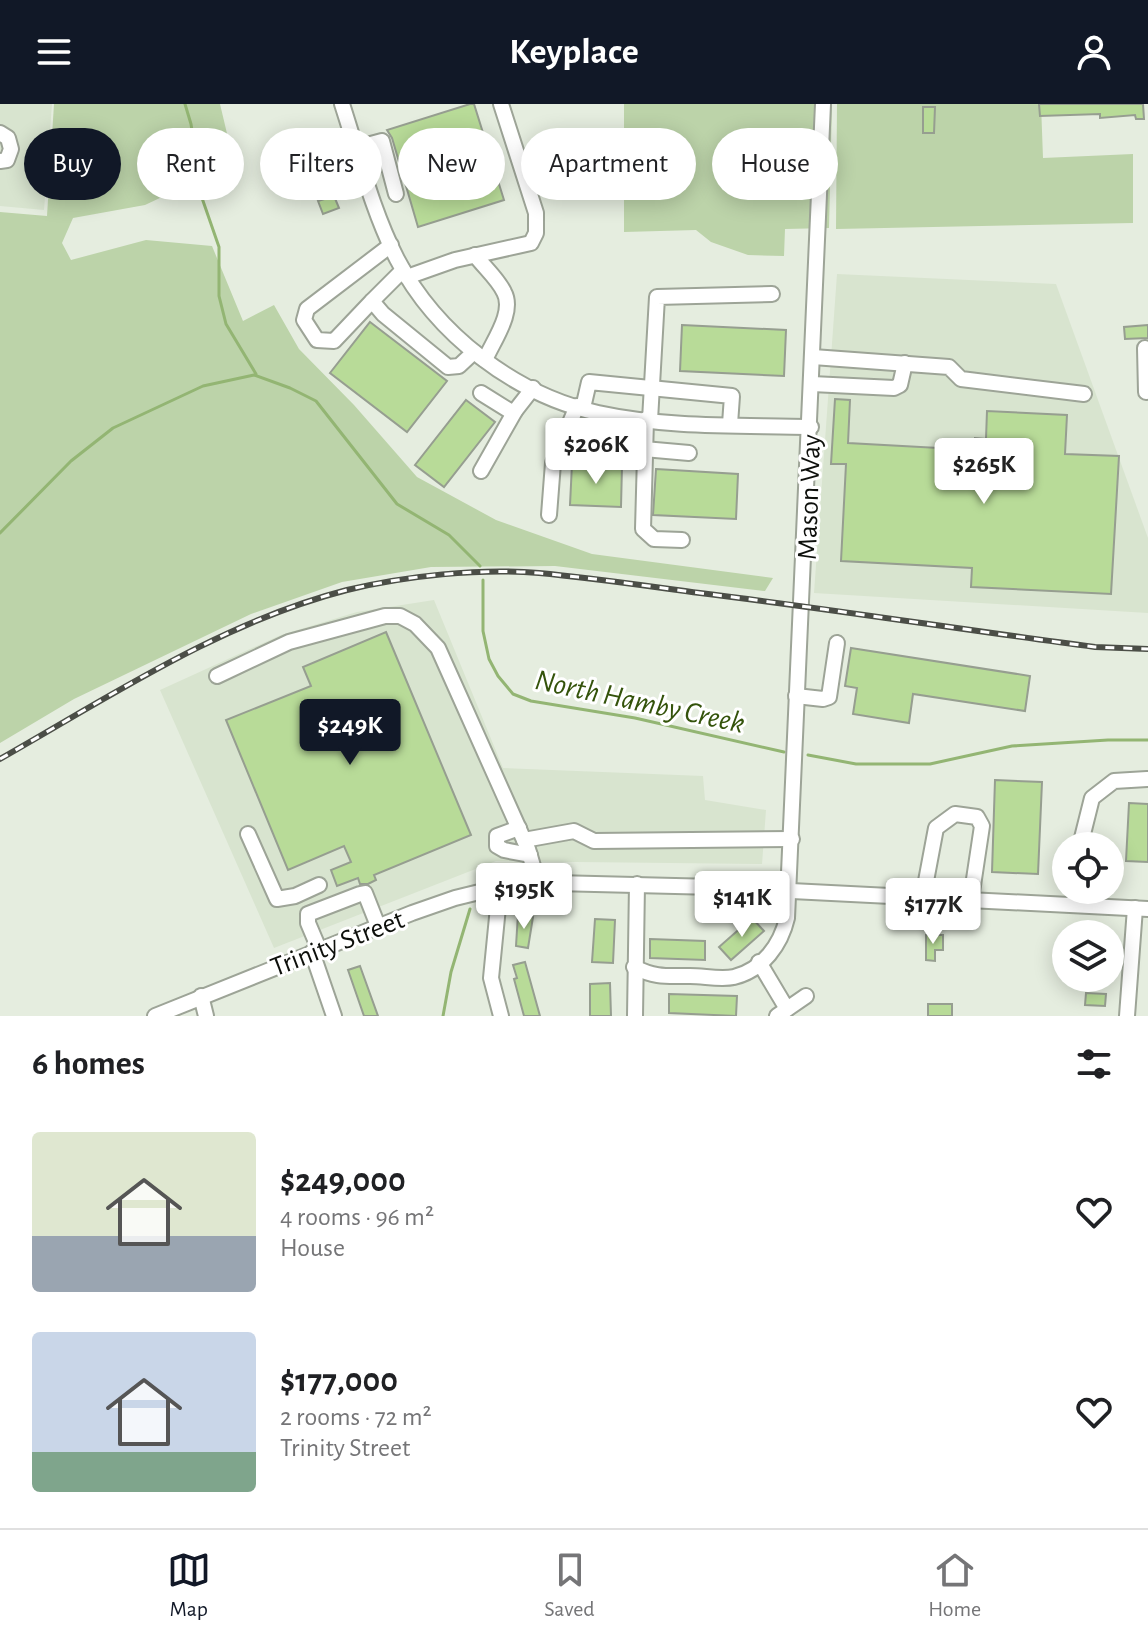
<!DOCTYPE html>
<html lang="en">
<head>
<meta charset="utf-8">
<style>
	:root { --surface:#fff; --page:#f6f6f6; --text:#202124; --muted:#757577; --line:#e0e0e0; --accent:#111827 }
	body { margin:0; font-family:"Alegreya Sans",sans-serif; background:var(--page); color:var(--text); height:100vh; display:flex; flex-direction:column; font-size:30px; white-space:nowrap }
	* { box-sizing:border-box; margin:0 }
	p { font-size:26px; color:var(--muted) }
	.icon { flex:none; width:44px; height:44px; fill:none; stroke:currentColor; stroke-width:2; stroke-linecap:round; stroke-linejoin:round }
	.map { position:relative; height:912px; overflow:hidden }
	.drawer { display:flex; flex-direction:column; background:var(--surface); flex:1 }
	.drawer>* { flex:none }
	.hud { position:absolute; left:24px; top:24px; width:1100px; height:72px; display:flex; gap:16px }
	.fabs { position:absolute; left:1052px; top:728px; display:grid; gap:16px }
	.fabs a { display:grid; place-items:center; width:72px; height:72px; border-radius:50%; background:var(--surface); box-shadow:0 4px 20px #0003; font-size:40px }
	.price { position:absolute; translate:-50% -68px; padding:0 18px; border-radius:8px; background:#fff; color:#222; font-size:26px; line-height:52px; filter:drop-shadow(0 2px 4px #0008) }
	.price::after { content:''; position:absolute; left:50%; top:48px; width:24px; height:18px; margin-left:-12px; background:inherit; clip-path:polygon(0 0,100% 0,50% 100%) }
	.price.active { background:var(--accent); color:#fff }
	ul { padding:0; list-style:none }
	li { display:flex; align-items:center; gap:24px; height:200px; padding:0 32px }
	li span { display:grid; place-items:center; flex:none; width:224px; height:160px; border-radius:8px; color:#555 }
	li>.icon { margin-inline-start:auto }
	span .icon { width:96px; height:96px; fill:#fffc; stroke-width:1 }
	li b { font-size:34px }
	h2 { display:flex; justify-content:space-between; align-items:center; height:96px; padding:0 32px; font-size:34px }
	.tag { padding:0 28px; border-radius:36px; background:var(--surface); box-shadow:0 4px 20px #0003; font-size:28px; line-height:72px }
	.tag.active { background:var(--accent); color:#fff }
	header { display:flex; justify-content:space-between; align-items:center; height:104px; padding:0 32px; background:var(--accent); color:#fff; font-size:36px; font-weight:600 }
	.tabs { display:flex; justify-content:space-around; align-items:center; height:112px; border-top:2px solid var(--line); background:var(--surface); font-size:22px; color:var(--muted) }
	.tabs a { display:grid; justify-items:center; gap:4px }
	.tabs .active { color:var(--accent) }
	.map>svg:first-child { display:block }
</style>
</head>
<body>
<header><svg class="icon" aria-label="menu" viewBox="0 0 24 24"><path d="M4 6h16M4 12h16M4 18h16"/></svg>Keyplace<svg class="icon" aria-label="person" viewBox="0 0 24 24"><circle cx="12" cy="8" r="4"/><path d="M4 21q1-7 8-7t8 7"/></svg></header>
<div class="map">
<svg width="1148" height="912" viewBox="0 0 1148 912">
	<rect width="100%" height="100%" fill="#e5eddf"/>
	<g fill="#d8e4cf">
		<polygon points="0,0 52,0 44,106 0,102"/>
		<polygon points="837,170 1056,180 1148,434 1148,509 814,489"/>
		<polygon points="434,496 503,664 703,672 705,696 766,706 762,760 496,757 274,844 160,586 281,531 357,508"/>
	</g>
	<g fill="#bcd3a9">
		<polygon points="54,0 220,0 234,59 145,101 73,114 62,139 71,156 146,136 212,142 243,217 274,201 299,245 354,301 417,373 496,416 592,450 773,474 765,487 555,462 431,463 342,478 251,510 74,595 0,639 0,108 47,112"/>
		<polygon points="624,0 832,0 829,124 785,125 784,152 748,151 711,138 696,126 624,128"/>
		<polygon points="837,0 1041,0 1043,54 1133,50 1133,119 836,125"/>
	</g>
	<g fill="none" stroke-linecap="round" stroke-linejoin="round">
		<g stroke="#93b573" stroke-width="3">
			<polyline points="185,0 191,20 202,94 219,143 219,192 226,220 256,270"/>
			<polyline points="0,429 71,357 113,324 203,282 254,271 290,284 316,297 397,400 449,431 480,462"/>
			<polyline points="483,476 483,527 489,555 498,572 513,590 531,597 635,614 784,648"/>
			<polyline points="808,651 856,660 930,660 1012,642 1108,636 1148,636"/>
			<polyline points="443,912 451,868 470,805"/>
		</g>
	</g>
	<g fill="#b8db98" stroke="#969e90" stroke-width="2">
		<polygon points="470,0 474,0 504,96 418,123 392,34 387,26"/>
		<polygon points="1039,0 1143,0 1144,15 1136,15 1135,11 1100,14 1100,10 1040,12"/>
		<polygon points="923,3 935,3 934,29 923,29"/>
		<polygon points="334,92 339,104 323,110 318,97"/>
		<polygon points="370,218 447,277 407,328 330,269"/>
		<polygon points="682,221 786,226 784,272 680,267"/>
		<polygon points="1148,221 1148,234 1125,235 1124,223"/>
		<polygon points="835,295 850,296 848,339 975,346 975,334 986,335 987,307 1067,311 1065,350 1119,352 1111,490 971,483 972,464 841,457 846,360 831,360"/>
		<polygon points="466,296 495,318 444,383 415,361"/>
		<polygon points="572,360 622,362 621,403 570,401"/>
		<polygon points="656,365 738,370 736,415 653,411"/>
		<polygon points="386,528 471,731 374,771 376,776 368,780 360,780 358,774 337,782 331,766 351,758 344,742 288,766 226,616 311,582 303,563"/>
		<polygon points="851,544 1030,572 1025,607 913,590 909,619 853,610 857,584 845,582"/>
		<polygon points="995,676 1042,678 1038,770 992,768"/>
		<polygon points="1129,699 1148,700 1148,758 1126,757"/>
		<polygon points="518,810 533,813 528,844 516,842"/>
		<polygon points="752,814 764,827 731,856 719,843"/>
		<polygon points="595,815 615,816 613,859 592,858"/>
		<polygon points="926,831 943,831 943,846 935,846 935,857 926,856"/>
		<polygon points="650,835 705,837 705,856 650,854"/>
		<polygon points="525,858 540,912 524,912 514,875 517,874 513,861"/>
		<polygon points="360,862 378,912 364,912 348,866"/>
		<polygon points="610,879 611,912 590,912 590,880"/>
		<polygon points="1086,889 1106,890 1105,902 1085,901"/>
		<polygon points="669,890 737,892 736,912 669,909"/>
		<rect x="928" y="900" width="24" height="12"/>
	</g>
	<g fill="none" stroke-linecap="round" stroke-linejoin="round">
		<defs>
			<g id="minor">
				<path d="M342 0C359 52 372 106 397 155 436 230 515 291 598 309 667 324 741 321 811 323"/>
				<polyline points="0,29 8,34 11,45 7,56 0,57"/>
				<polyline points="356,44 382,37 396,90"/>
				<path d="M475 151C484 163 498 175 504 188 515 208 493 237 485 256"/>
				<polyline points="403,166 372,197 383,210 448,263 459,262 474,248"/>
				<polyline points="407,173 455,156 531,139 536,129 536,109 501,0"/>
				<polyline points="372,197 334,237 317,236 304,216 307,205 391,141"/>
				<polyline points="1145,244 1146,288"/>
				<polyline points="813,253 949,263 961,275 1084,290"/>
				<polyline points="812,280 894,284 900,281 905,259"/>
				<polyline points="481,289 510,307 515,307 533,284"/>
				<polyline points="583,304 589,278 732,292 730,320"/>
				<polyline points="646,315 643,425 654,435 682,436"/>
				<polyline points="650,316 657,193 772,190"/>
				<polyline points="562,340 616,344"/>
				<polyline points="644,345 689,349"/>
				<polyline points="481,367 515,307"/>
				<polyline points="549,411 553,359 577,302"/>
				<polyline points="217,572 289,538 385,512 400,512 415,520 438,544 528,745 538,779"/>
				<polyline points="796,592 823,595 829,593 837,539"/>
				<polyline points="519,724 497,732 497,742 504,746 530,751"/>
				<polyline points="248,730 277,795 295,792 319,781"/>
				<polyline points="524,736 574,727 594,737 792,735"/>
				<polyline points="1080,742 1092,694 1114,677 1147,675"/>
				<polyline points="500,783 491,874 501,912"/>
				<polyline points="923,793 936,724 955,710 977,713 982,722 971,795"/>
				<polyline points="319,845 308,819 308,810 360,790 365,789 378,822"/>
				<polyline points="312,848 334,912"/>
				<polyline points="759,858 787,905"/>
				<path d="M634 863C656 874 666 872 690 872 704 872 721 876 734 873 763 866 781 840 787 814 800 543 813 272 823 0"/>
				<polyline points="201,892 206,912"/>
				<polyline points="155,912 412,809 455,794 500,783 555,779 715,783 1148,805"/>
				<polyline points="635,912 637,780"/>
				<polyline points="777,912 806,892"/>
				<polyline points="1127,912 1135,804"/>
			</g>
		</defs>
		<use href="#minor" stroke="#9da497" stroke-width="18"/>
		<use href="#minor" stroke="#fff" stroke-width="14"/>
		<defs>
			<path id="rail" d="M0 655C111 592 222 518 347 486 405 472 479 464 539 469 593 474 647 482 700 489 832 505 964 526 1095 543L1148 545"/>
		</defs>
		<use href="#rail" stroke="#4b4e47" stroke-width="6"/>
		<use href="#rail" stroke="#fff" stroke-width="3" stroke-dasharray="9" stroke-linecap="butt"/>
	</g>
	<g text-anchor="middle" stroke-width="6" stroke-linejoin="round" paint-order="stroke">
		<g font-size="28" fill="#0d0f0b" stroke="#fff">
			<text transform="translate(808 393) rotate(-88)" y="10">Mason Way</text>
			<text transform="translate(337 838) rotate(-21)" y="10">Trinity Street</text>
		</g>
		<g font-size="30" font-style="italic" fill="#34530b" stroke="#fff">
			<text transform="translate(640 597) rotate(12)" y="10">North Hamby Creek</text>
		</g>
	</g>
</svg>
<div class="fabs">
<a><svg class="icon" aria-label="locate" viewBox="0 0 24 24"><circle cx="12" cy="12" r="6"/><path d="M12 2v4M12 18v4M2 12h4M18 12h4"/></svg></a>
<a><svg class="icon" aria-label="layers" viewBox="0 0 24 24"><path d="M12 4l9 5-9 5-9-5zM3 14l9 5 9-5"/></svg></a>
</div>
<b class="price" style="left:596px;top:382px">$206K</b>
<b class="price" style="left:984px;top:402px">$265K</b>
<b class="price active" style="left:350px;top:663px">$249K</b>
<b class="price" style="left:524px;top:827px">$195K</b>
<b class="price" style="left:742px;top:835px">$141K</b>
<b class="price" style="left:933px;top:842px">$177K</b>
<div class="hud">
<a class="tag active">Buy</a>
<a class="tag">Rent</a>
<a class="tag">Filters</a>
<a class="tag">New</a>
<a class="tag">Apartment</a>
<a class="tag">House</a>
</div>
</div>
<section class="drawer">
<h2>6 homes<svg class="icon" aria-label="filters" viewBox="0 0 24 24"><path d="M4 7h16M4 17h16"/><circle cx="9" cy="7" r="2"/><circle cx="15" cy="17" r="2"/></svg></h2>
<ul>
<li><span style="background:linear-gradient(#dfe7d0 65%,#9aa5b1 0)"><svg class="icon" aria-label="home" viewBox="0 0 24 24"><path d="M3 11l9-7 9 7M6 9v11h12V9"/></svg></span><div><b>$249,000</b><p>4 rooms · 96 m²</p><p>House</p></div><svg class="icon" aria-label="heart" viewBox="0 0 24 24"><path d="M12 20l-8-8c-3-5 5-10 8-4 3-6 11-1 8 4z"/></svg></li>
<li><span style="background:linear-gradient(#c9d6e8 75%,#7fa58c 0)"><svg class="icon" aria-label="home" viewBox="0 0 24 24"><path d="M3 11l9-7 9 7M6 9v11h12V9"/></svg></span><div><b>$177,000</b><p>2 rooms · 72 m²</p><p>Trinity Street</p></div><svg class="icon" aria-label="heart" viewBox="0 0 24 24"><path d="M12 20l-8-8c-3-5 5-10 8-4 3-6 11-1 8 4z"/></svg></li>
</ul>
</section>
<nav class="tabs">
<a class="active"><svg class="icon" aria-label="map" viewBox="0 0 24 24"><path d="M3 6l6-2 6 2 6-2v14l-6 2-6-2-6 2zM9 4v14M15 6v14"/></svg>Map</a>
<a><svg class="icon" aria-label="saved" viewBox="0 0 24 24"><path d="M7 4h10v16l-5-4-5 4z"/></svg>Saved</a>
<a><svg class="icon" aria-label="home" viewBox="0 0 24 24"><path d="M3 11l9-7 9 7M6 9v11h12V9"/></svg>Home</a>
</nav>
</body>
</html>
